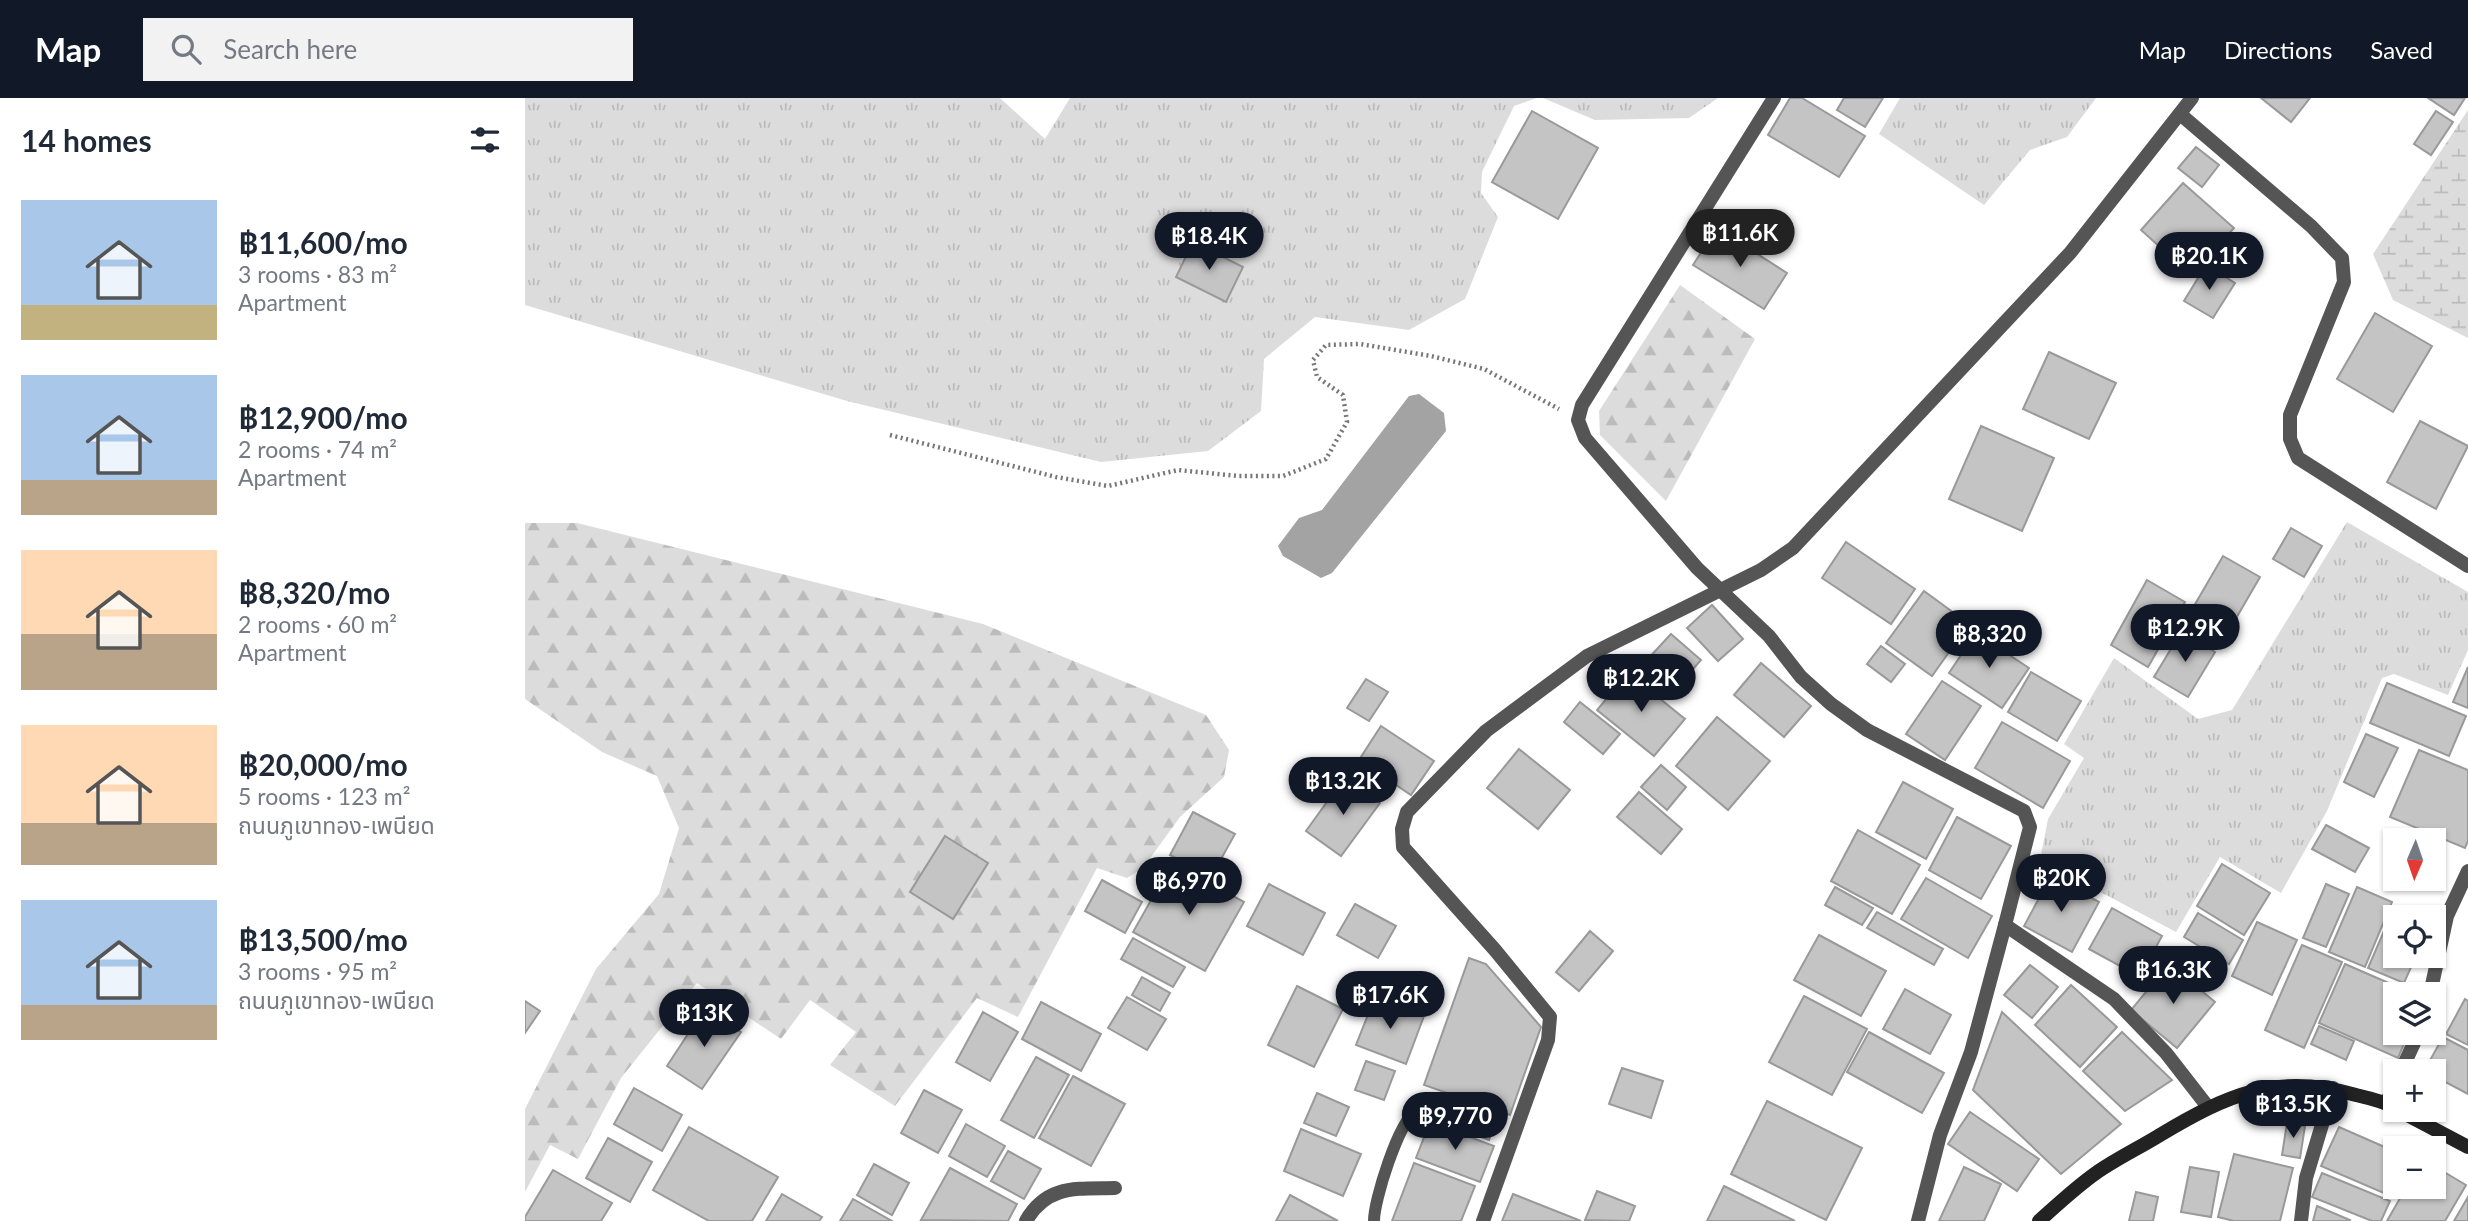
<!DOCTYPE html>
<html lang="en">
<head>
<meta charset="utf-8">
<style>
	:root { --surface:#fff; --page:#f2f2f3; --text:#1f2937; --muted:#747a83; --accent:#111827 }
	body { margin:0; font-family:Lato,"Noto Sans Thai",sans-serif; background:var(--page); color:var(--text); height:100vh; display:flex; flex-direction:column; font-size:26px; white-space:nowrap }
	* { box-sizing:border-box; margin:0 }
	p { font-size:23px; color:var(--muted) }
	.icon { flex:none; width:38px; height:38px; fill:none; stroke:currentColor; stroke-width:2; stroke-linecap:round; stroke-linejoin:round }
	.map { position:relative; flex:1; overflow:hidden }
	.sheet { display:flex; flex-direction:column; background:var(--surface); width:525px }
	.sheet>* { flex:none }
	.needle { width:46px; rotate:182deg }
	.tools { position:absolute; left:1858px; top:730px; display:grid; gap:14px }
	.tools a { display:grid; place-items:center; width:63px; height:63px; border-radius:0px; background:var(--surface); box-shadow:0 2px 5px #0004; font-size:35px }
	.price { position:absolute; translate:-50% -60px; padding:0 16px; border-radius:24px; background:var(--accent); color:#fff; font-size:23px; line-height:46px; filter:drop-shadow(0 2px 4px #0008) }
	.price::after { content:''; position:absolute; left:50%; top:42px; width:21px; height:16px; margin-left:-10px; background:inherit; clip-path:polygon(0 0,100% 0,50% 100%) }
	.price.selected { background:#222; color:#fff }
	ul { padding:0; list-style:none }
	li { display:flex; align-items:center; gap:21px; height:175px; padding:0 21px }
	li span { display:grid; place-items:center; flex:none; width:196px; height:140px; border-radius:0px; color:#555 }
	li>.icon { margin-inline-start:auto }
	span .icon { width:84px; height:84px; fill:#fffc; stroke-width:1 }
	li b { font-size:30px }
	h2 { display:flex; justify-content:space-between; align-items:center; height:84px; padding:0 21px; font-size:30px }
	header { display:flex; align-items:center; gap:42px; box-sizing:border-box; height:98px; padding:0 35px; background:var(--accent); color:#fff }
	header strong { font-size:33px }
	nav { display:flex; gap:38px; margin-inline-start:auto; font-size:24px }
	.search { width:490px; height:63px; background:var(--page); display:flex; align-items:center; gap:18px; box-sizing:border-box; padding:0 24px; border-radius:0px; color:var(--muted); font-size:26px }
	main { display:flex; flex:1; min-height:0 }
	.map>svg:first-child { display:block }
</style>
</head>
<body>
<header>
<strong>Map</strong>
<div class="search"><svg class="icon" aria-label="search" viewBox="0 0 24 24"><circle cx="10" cy="10" r="6"/><path d="M15 15l6 6"/></svg>Search here</div>
<nav><a>Map</a><a>Directions</a><a>Saved</a></nav>
</header>
<main>
<section class="sheet">
<h2>14 homes<svg class="icon" aria-label="filters" viewBox="0 0 24 24"><path d="M4 7h16M4 17h16"/><circle cx="9" cy="7" r="2"/><circle cx="15" cy="17" r="2"/></svg></h2>
<ul>
<li><span style="background:linear-gradient(#a9c7e8 75%,#c2b280 0)"><svg class="icon" aria-label="home" viewBox="0 0 24 24"><path d="M3 11l9-7 9 7M6 9v11h12V9"/></svg></span><div><b>฿11,600/mo</b><p>3 rooms · 83 m²</p><p>Apartment</p></div></li>
<li><span style="background:linear-gradient(#a9c7e8 75%,#b9a48a 0)"><svg class="icon" aria-label="home" viewBox="0 0 24 24"><path d="M3 11l9-7 9 7M6 9v11h12V9"/></svg></span><div><b>฿12,900/mo</b><p>2 rooms · 74 m²</p><p>Apartment</p></div></li>
<li><span style="background:linear-gradient(#ffd9b3 60%,#b9a48a 0)"><svg class="icon" aria-label="home" viewBox="0 0 24 24"><path d="M3 11l9-7 9 7M6 9v11h12V9"/></svg></span><div><b>฿8,320/mo</b><p>2 rooms · 60 m²</p><p>Apartment</p></div></li>
<li><span style="background:linear-gradient(#ffd9b3 70%,#b9a48a 0)"><svg class="icon" aria-label="home" viewBox="0 0 24 24"><path d="M3 11l9-7 9 7M6 9v11h12V9"/></svg></span><div><b>฿20,000/mo</b><p>5 rooms · 123 m²</p><p>ถนนภูเขาทอง-เพนียด</p></div></li>
<li><span style="background:linear-gradient(#a9c7e8 75%,#b9a48a 0)"><svg class="icon" aria-label="home" viewBox="0 0 24 24"><path d="M3 11l9-7 9 7M6 9v11h12V9"/></svg></span><div><b>฿13,500/mo</b><p>3 rooms · 95 m²</p><p>ถนนภูเขาทอง-เพนียด</p></div></li>
</ul>
</section>
<div class="map">
<svg width="1943" height="1123" viewBox="0 0 1943 1123">
	<defs>
		<pattern id="grass-tufts" width="24" height="20" patternUnits="userSpaceOnUse" patternTransform="scale(1.75)"><rect width="24" height="20" fill="#dcdcdc"/><path d="M3 7l-1-3M5 7V3M7 7l1-3M15 17l-1-3M17 17v-4M19 17l1-3" fill="none" stroke="#bbb"/></pattern>
		<pattern id="forest-firs" width="22" height="20" patternUnits="userSpaceOnUse" patternTransform="scale(1.75)"><rect width="22" height="20" fill="#dcdcdc"/><path d="M5 1l3.5 6h-7zM16 11l3.5 6h-7z" fill="#bbb"/></pattern>
		<pattern id="wetland-marsh" width="20" height="14" patternUnits="userSpaceOnUse" patternTransform="scale(1.75)"><rect width="20" height="14" fill="#dcdcdc"/><path d="M1 5h8M5 5V1M11 12h8M15 12V8" fill="none" stroke="#bbb"/></pattern>
	</defs>
	<rect width="100%" height="100%" fill="#fff"/>
	<g fill="url(#grass-tufts)">
		<polygon points="0,0 475,0 520,41 545,0 1012,0 989,8 957,74 956,95 973,119 940,201 884,232 790,219 739,261 736,313 683,353 576,364 322,303 0,207"/>
		<polygon points="1018,0 1193,0 1164,20 1070,22"/>
		<polygon points="1375,0 1571,0 1542,39 1505,52 1459,107 1354,36"/>
		<polygon points="1822,424 1943,494 1943,552 1923,597 1869,576 1857,580 1802,713 1756,795 1695,759 1651,834 1515,762 1523,721 1559,660 1539,646 1589,560 1673,621 1707,612"/>
	</g>
	<g fill="url(#forest-firs)">
		<polygon points="1155,187 1230,241 1141,403 1075,337 1074,313"/>
		<polygon points="0,425 52,425 458,526 681,617 704,652 699,679 655,719 618,770 602,780 572,770 493,919 452,900 370,1008 305,967 331,934 285,902 256,941 172,885 96,980 53,1061 25,1047 0,1094 0,1011 71,871 134,796 154,730 132,678 77,654 0,601"/>
	</g>
	<polygon fill="url(#wetland-marsh)" points="1943,12 1943,240 1868,202 1848,156"/>
	<polygon fill="#a3a3a3" points="894,296 919,315 921,333 807,475 796,480 758,458 753,448 774,420 797,412 884,298"/>
	<g fill="#c4c4c4" stroke="#999" stroke-width="2">
		<polygon points="1265,0 1277,0 1340,38 1314,79 1243,37"/>
		<polygon points="1319,0 1358,0 1340,29 1312,12"/>
		<polygon points="1736,0 1785,0 1766,24"/>
		<polygon points="1903,0 1940,0 1929,17"/>
		<polygon points="1007,13 1073,50 1033,121 967,84"/>
		<polygon points="1911,13 1928,24 1906,57 1889,46"/>
		<polygon points="1671,49 1694,67 1677,89 1653,70"/>
		<polygon points="1658,85 1709,130 1666,177 1616,132"/>
		<polygon points="1192,130 1262,175 1239,211 1168,167"/>
		<polygon points="668,144 718,169 701,204 651,179"/>
		<polygon points="1681,167 1710,185 1688,220 1659,203"/>
		<polygon points="1850,215 1907,248 1868,314 1812,281"/>
		<polygon points="1524,254 1591,285 1564,341 1498,311"/>
		<polygon points="1895,323 1943,348 1911,411 1862,384"/>
		<polygon points="1456,328 1529,360 1497,433 1424,401"/>
		<polygon points="1766,430 1797,448 1779,479 1748,461"/>
		<polygon points="1321,444 1390,491 1366,526 1297,480"/>
		<polygon points="1698,458 1735,479 1695,548 1658,527"/>
		<polygon points="1622,482 1660,504 1623,569 1586,547"/>
		<polygon points="1399,493 1444,526 1407,578 1361,545"/>
		<polygon points="1187,507 1218,541 1193,563 1162,530"/>
		<polygon points="1656,534 1690,554 1663,599 1629,579"/>
		<polygon points="1451,535 1504,570 1477,610 1424,575"/>
		<polygon points="1146,536 1176,562 1151,590 1121,563"/>
		<polygon points="1356,548 1380,566 1366,584 1342,566"/>
		<polygon points="1236,565 1286,608 1259,639 1209,597"/>
		<polygon points="1943,569 1943,610 1928,604"/>
		<polygon points="1506,574 1556,603 1532,643 1483,614"/>
		<polygon points="1103,575 1160,621 1129,658 1072,612"/>
		<polygon points="841,581 863,594 844,623 822,610"/>
		<polygon points="1417,583 1456,608 1420,662 1381,636"/>
		<polygon points="1862,585 1941,618 1924,658 1845,625"/>
		<polygon points="1055,604 1095,636 1078,656 1039,624"/>
		<polygon points="1192,619 1245,663 1203,712 1151,668"/>
		<polygon points="1477,624 1545,663 1518,710 1450,670"/>
		<polygon points="856,628 909,663 886,697 834,662"/>
		<polygon points="1841,636 1873,650 1849,699 1819,684"/>
		<polygon points="994,651 1045,692 1013,731 962,690"/>
		<polygon points="1894,652 1943,672 1943,743 1940,750 1865,719"/>
		<polygon points="1136,667 1161,689 1142,712 1116,689"/>
		<polygon points="820,679 855,705 816,758 781,733"/>
		<polygon points="1378,684 1428,711 1401,761 1351,734"/>
		<polygon points="1114,694 1157,731 1136,756 1092,719"/>
		<polygon points="668,714 710,736 686,779 645,757"/>
		<polygon points="1432,719 1486,748 1456,801 1404,772"/>
		<polygon points="1801,727 1844,750 1830,774 1787,751"/>
		<polygon points="1333,732 1395,767 1367,816 1306,783"/>
		<polygon points="420,738 463,765 428,821 385,794"/>
		<polygon points="647,765 719,804 680,873 608,834"/>
		<polygon points="1697,766 1745,795 1719,837 1672,808"/>
		<polygon points="1526,778 1574,804 1547,854 1499,828"/>
		<polygon points="1401,780 1467,818 1443,860 1376,821"/>
		<polygon points="577,782 617,804 600,835 560,813"/>
		<polygon points="744,786 800,815 778,857 722,828"/>
		<polygon points="1801,786 1824,796 1801,849 1778,840"/>
		<polygon points="1310,789 1348,810 1337,827 1300,807"/>
		<polygon points="1832,789 1867,804 1840,869 1804,854"/>
		<polygon points="830,806 871,828 853,860 812,837"/>
		<polygon points="1587,810 1637,838 1615,879 1564,851"/>
		<polygon points="1352,814 1418,851 1409,867 1342,830"/>
		<polygon points="1673,815 1718,842 1704,866 1659,839"/>
		<polygon points="1865,819 1871,822 1871,858 1891,858 1879,885 1843,870"/>
		<polygon points="1732,824 1772,842 1747,897 1707,878"/>
		<polygon points="1065,833 1088,853 1054,893 1031,874"/>
		<polygon points="1294,837 1361,873 1336,918 1269,882"/>
		<polygon points="608,840 660,869 648,889 596,861"/>
		<polygon points="1777,847 1817,864 1779,950 1740,932"/>
		<polygon points="1671,849 1699,871 1683,892 1654,870"/>
		<polygon points="944,860 961,866 1016,929 985,1017 899,987"/>
		<polygon points="1644,866 1690,904 1652,950 1606,912"/>
		<polygon points="1820,866 1889,896 1871,896 1871,934 1884,934 1873,960 1794,925"/>
		<polygon points="1505,867 1533,889 1507,920 1479,897"/>
		<polygon points="617,879 645,895 635,913 607,897"/>
		<polygon points="1546,887 1592,929 1555,969 1510,927"/>
		<polygon points="772,888 818,911 789,969 743,947"/>
		<polygon points="1380,891 1426,917 1405,956 1358,931"/>
		<polygon points="1279,898 1342,931 1307,997 1244,964"/>
		<polygon points="602,899 641,921 622,952 583,930"/>
		<polygon points="850,899 899,918 881,966 831,947"/>
		<polygon points="1940,901 1943,903 1943,947 1921,936"/>
		<polygon points="0,903 15,913 0,935"/>
		<polygon points="516,904 576,936 556,973 497,941"/>
		<polygon points="180,910 216,934 177,991 142,968"/>
		<polygon points="458,914 493,934 465,983 431,964"/>
		<polygon points="1477,914 1596,1026 1536,1076 1448,992"/>
		<polygon points="1794,928 1829,943 1821,962 1786,946"/>
		<polygon points="1344,934 1419,975 1397,1015 1322,974"/>
		<polygon points="1597,934 1647,982 1600,1013 1558,973"/>
		<polygon points="1918,939 1943,952 1943,996 1909,978 1909,973 1899,973"/>
		<polygon points="511,959 544,977 509,1040 476,1022"/>
		<polygon points="841,963 870,973 859,1002 830,992"/>
		<polygon points="1097,970 1138,983 1126,1020 1084,1006"/>
		<polygon points="548,978 600,1006 566,1068 514,1040"/>
		<polygon points="109,990 157,1017 137,1053 89,1026"/>
		<polygon points="399,992 437,1012 413,1055 376,1035"/>
		<polygon points="792,995 824,1009 811,1038 779,1025"/>
		<polygon points="1242,1003 1337,1050 1301,1122 1206,1076"/>
		<polygon points="951,1010 973,1018 964,1042 942,1034"/>
		<polygon points="1445,1014 1514,1061 1492,1093 1423,1046"/>
		<polygon points="905,1024 969,1048 955,1084 891,1060"/>
		<polygon points="1762,1025 1780,1028 1775,1060 1757,1057"/>
		<polygon points="441,1026 480,1048 462,1079 424,1058"/>
		<polygon points="164,1029 253,1079 227,1123 184,1123 128,1092"/>
		<polygon points="1814,1029 1871,1054 1872,1088 1868,1099 1796,1068"/>
		<polygon points="776,1031 836,1056 818,1098 759,1073"/>
		<polygon points="83,1040 127,1064 105,1104 61,1080"/>
		<polygon points="483,1053 516,1071 499,1101 466,1083"/>
		<polygon points="1709,1056 1768,1070 1755,1123 1709,1123 1693,1119"/>
		<polygon points="889,1065 950,1088 936,1123 867,1123"/>
		<polygon points="349,1066 384,1085 367,1117 332,1097"/>
		<polygon points="1909,1068 1941,1087 1920,1123 1862,1123 1882,1088 1909,1088"/>
		<polygon points="1439,1069 1476,1086 1459,1123 1414,1123"/>
		<polygon points="1665,1069 1694,1074 1686,1119 1656,1114"/>
		<polygon points="425,1070 492,1106 483,1123 396,1122"/>
		<polygon points="28,1072 87,1105 76,1123 0,1123 0,1119"/>
		<polygon points="1797,1075 1865,1103 1856,1123 1847,1123 1787,1099"/>
		<polygon points="1199,1088 1270,1123 1182,1123"/>
		<polygon points="1072,1093 1110,1108 1104,1123 1060,1122"/>
		<polygon points="1611,1094 1633,1099 1628,1123 1604,1123"/>
		<polygon points="257,1096 297,1119 294,1123 241,1123"/>
		<polygon points="988,1096 1056,1123 977,1123"/>
		<polygon points="765,1097 813,1123 751,1123"/>
		<polygon points="1943,1099 1943,1123 1929,1123"/>
		<polygon points="328,1101 367,1123 315,1123"/>
		<polygon points="1792,1108 1825,1122 1824,1123 1788,1123"/>
	</g>
	<g fill="none" stroke-linecap="round" stroke-linejoin="round">
		<polyline stroke="#777" stroke-width="4.5" stroke-dasharray="2 3.5" stroke-linecap="butt" points="365,337 531,379 583,388 653,372 713,378 758,378 801,361 822,324 818,297 792,279 788,262 801,247 835,246 906,258 959,271 1034,311"/>
		<path stroke="#555" stroke-width="12" d="M849 1123C849 1102 873 1026 890 1014 894 1011 902 1010 906 1009"/>
		<g stroke="#555" stroke-width="14">
			<polyline points="1249,0 1057,307 1053,322 1060,340 1172,470 1244,538 1276,579 1306,606 1342,632 1499,713 1505,729 1480,827 1446,954 1415,1037 1393,1123"/>
			<polyline points="1655,16 1786,128 1817,160 1819,184 1765,317 1765,341 1773,360 1943,468"/>
			<polyline points="1480,827 1589,901 1641,955 1683,1009"/>
			<polyline points="1905,896 1922,818 1943,773"/>
			<polyline points="1876,973 1894,934"/>
			<polyline points="1861,1005 1871,985"/>
			<path d="M501 1123C522 1086 553 1091 590 1090"/>
			<polyline points="958,1123 1023,942 1025,919 970,852 878,749 877,731 882,714 961,633 1062,558 1236,472 1268,450 1545,155 1667,0"/>
			<polyline points="1776,1123 1781,1080 1808,990"/>
		</g>
		<g stroke="#222" stroke-width="14">
			<polyline points="1873,1012 1943,1049"/>
			<path d="M1514 1123C1532 1107 1551 1089 1571 1075 1591 1061 1614 1050 1635 1037 1702 997 1751 974 1831 997 1844 1000 1858 1003 1871 1010"/>
		</g>
	</g>
</svg>
<div class="tools">
<a><svg class="needle" viewBox="-14 -14 28 28"><path d="M0-13l5 13h-10z" fill="#e53935"/><path d="M0 13l5-13h-10z" fill="#747a83"/></svg></a>
<a><svg class="icon" aria-label="locate" viewBox="0 0 24 24"><circle cx="12" cy="12" r="6"/><path d="M12 2v4M12 18v4M2 12h4M18 12h4"/></svg></a>
<a><svg class="icon" aria-label="layers" viewBox="0 0 24 24"><path d="M12 4l9 5-9 5-9-5zM3 14l9 5 9-5"/></svg></a>
<a>+</a>
<a>−</a>
</div>
<b class="price selected" style="left:1215px;top:171px">฿11.6K</b>
<b class="price" style="left:684px;top:174px">฿18.4K</b>
<b class="price" style="left:1684px;top:194px">฿20.1K</b>
<b class="price" style="left:1660px;top:566px">฿12.9K</b>
<b class="price" style="left:1464px;top:572px">฿8,320</b>
<b class="price" style="left:1116px;top:616px">฿12.2K</b>
<b class="price" style="left:818px;top:719px">฿13.2K</b>
<b class="price" style="left:1536px;top:816px">฿20K</b>
<b class="price" style="left:664px;top:819px">฿6,970</b>
<b class="price" style="left:1648px;top:908px">฿16.3K</b>
<b class="price" style="left:865px;top:933px">฿17.6K</b>
<b class="price" style="left:179px;top:951px">฿13K</b>
<b class="price" style="left:1768px;top:1042px">฿13.5K</b>
<b class="price" style="left:930px;top:1054px">฿9,770</b>
</div>
</main>
</body>
</html>
